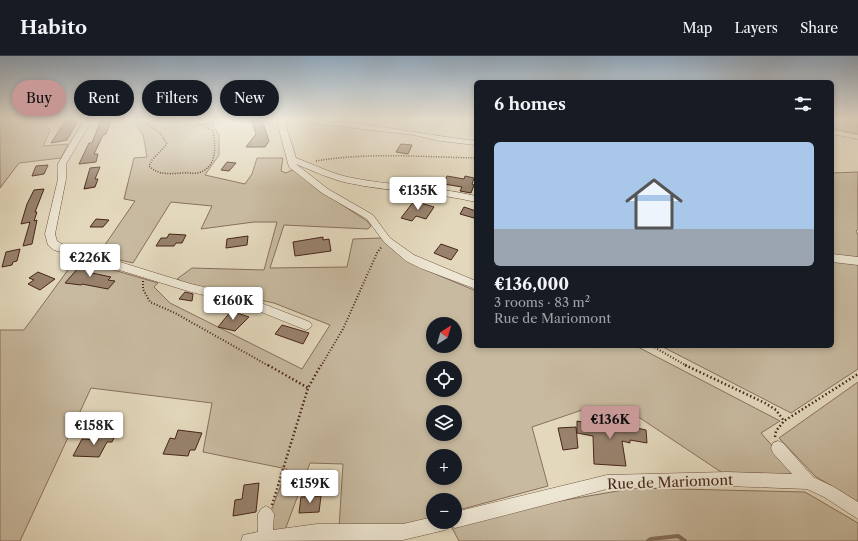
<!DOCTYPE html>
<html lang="en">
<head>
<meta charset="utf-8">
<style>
	:root { --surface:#171b24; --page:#20242c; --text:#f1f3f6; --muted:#9ea1a6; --line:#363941; --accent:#c59692 }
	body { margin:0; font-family:"Libre Caslon Text",serif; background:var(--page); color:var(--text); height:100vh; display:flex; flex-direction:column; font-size:15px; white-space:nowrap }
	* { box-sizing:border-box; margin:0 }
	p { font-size:13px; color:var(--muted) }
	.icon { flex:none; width:22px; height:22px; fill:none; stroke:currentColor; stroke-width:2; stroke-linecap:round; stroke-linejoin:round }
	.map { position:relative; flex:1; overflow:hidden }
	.details { position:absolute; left:474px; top:24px; width:360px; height:268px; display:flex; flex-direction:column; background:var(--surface); border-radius:6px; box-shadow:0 2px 6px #0003 }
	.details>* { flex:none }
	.banner { position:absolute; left:12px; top:24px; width:380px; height:36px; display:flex; gap:8px }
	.needle { width:26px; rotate:37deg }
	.buttons { position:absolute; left:426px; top:261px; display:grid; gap:8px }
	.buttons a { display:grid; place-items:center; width:36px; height:36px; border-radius:50%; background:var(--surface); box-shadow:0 2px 6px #0003; font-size:20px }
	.price { position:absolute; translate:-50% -34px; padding:0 9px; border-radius:4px; background:#fff; color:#222; font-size:13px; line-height:26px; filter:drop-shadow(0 1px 2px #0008) }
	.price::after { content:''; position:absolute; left:50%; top:24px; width:12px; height:9px; margin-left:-6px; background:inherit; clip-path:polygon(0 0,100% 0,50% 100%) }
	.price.selected { background:var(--accent); color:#111 }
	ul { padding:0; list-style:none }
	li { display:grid; align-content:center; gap:8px; height:212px; padding:0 20px }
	li span { display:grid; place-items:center; height:124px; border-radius:6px; color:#555 }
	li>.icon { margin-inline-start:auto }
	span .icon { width:72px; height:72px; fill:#fffc; stroke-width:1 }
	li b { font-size:17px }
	h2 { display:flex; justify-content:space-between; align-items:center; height:48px; padding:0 20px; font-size:17px }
	.pill { padding:0 14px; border-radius:18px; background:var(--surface); box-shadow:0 2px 6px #0003; font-size:14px; line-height:36px }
	.pill.selected { background:var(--accent); color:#111 }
	header { display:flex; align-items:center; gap:24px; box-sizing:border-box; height:56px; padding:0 20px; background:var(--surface); border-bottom:1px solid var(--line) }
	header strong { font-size:19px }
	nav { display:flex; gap:22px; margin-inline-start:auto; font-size:14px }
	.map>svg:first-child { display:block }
</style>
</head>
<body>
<header>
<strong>Habito</strong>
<nav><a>Map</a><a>Layers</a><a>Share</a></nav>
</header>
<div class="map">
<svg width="858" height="485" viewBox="0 0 858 485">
	<rect width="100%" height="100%" fill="#e3d8bc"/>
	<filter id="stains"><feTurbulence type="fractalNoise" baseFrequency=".005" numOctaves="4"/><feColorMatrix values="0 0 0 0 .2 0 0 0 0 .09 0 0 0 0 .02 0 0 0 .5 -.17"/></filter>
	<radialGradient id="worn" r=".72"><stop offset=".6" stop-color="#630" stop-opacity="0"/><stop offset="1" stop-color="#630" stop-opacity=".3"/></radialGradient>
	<g fill="#c8baa0" stroke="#88705c" fill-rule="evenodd">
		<polygon points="0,64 47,64 47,70 50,75 43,90 68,88 61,102 19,107 0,132"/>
		<path d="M131 64H163L164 66 188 64 192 71 211 66 219 79V99L205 119 245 128 252 118 257 102H283L281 115 286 117 294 113 321 135 367 165 371 170 368 173 284 169 270 212 347 211 353 183 381 182 398 197 426 214 476 235V290H636L780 365 761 377 797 418H724L634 358 591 351 532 371 548 430 455 455V444H433V461L406 469 339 472 343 408 310 407 285 474 263 476 287 413 203 396 212 347 91 332 20 485H0V274H24L76 203 158 227 154 231 170 247 302 313 330 269 274 247 189 229 177 223 192 212 264 214 277 166H254L201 173 212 150 171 146 133 207 98 199 135 145 124 143 134 102 147 101 143 78ZM433 268H455V290H433ZM433 312H455V334H433ZM433 356H455V378H433ZM433 400H455V422H433Z"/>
		<polygon points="832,64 858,64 858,78 832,72"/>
		<polygon points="858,116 858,173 856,175 858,179 858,203 832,200 832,117"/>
		<polygon points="832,205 858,208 858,313 791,357 661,290 832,290"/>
		<polygon points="858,326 858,446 815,420 779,382"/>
		<polygon points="635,432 805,436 858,467 858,485 459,485 451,470 519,452"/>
	</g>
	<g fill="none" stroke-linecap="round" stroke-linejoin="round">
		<polyline stroke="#856c59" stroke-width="4" points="648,485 651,483 678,480 685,485"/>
	</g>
	<g fill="#98826d" stroke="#472518">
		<polygon points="66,64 78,64 67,84 51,87"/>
		<polygon points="101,64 111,64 106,78 103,79 94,98 98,98 96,106 79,108 89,87 92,87"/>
		<polygon points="252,64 262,64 269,85 265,91 246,91 256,78"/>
		<polygon points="401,88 412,89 408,98 396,96"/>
		<polygon points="227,106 236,107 229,115 221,114"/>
		<polygon points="48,109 44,118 32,120 36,110"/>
		<polygon points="100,111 95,123 98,123 95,131 84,133 90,112"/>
		<polygon points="447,120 464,123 465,120 474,122 472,128 474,129 471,137 460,135 462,131 444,128"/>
		<polygon points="44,133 35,156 37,156 34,165 37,164 32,188 23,190 30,166 21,168 27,148 34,134"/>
		<polygon points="414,145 434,151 426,163 416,160 412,165 401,162"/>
		<polygon points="464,151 476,155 474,162 460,158"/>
		<polygon points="96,163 109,164 103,171 90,171"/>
		<polygon points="169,178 186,179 182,187 176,187 174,190 156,190 161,182 167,182"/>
		<polygon points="248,180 247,189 226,192 227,183"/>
		<polygon points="323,181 323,184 329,183 331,195 295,200 293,186"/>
		<polygon points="441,188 458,194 451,204 434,197"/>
		<polygon points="20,193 17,205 13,206 12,209 2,211 6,196"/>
		<polygon points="80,210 96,212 92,217 111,221 108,224 115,225 108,233 82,228 81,229 65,227"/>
		<polygon points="38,216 55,223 40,234 28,228 34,224 29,222"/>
		<polygon points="185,236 193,238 192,245 179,243"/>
		<polygon points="231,255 249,261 235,275 218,271"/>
		<polygon points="282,269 309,277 303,288 275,278"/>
		<polygon points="586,361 646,374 647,387 630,384 630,387 622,385 626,410 594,408 593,380 577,377 577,365 587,367"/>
		<polygon points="576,371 578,392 563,394 558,372"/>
		<polygon points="178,374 202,377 195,394 190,394 188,400 163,398 170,382 175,383"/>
		<polygon points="101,377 116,378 112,386 107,386 99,401 73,400 82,383 98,384"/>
		<polygon points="259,427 256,456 233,460 235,444 242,443 244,429"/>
		<polygon points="321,440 319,456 299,457 301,441"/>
	</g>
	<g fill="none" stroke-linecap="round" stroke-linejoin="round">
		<defs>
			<g id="minor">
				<polygon points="84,64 92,64 66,108 66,123 55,178 57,185 62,188 191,228 243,240 310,266 312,269 310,272 306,274 241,248 191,236 54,194 48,189 45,178 58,123 58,108"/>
				<path d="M279 64H287L286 70 296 102C313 108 330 117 348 121 390 130 434 130 476 140V146C434 136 390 136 348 127 330 123 313 115 296 108L328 133 373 159 390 182 414 199 476 225V233L420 212 406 205 384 186 367 163 322 137 289 111 278 70Z"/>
				<path d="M298 64C358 64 417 78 476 85V89L440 85 414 79 302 66Z"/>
				<polygon points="832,74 858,79 858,83 832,78"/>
				<polygon points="832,198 858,201 858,209 832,206"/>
				<polygon points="778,385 783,387 813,421 834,431 858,446 858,463 824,441 807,433 727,430 607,433 455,472 451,470 445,474 403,484 241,485 243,479 258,476 258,458 261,453 266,450 271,453 274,458 273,474 317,468 403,468 433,461 433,466 455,466 455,456 607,419 727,416 792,418 773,397 771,392 773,387"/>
			</g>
		</defs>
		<use href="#minor" stroke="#6e5241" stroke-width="1"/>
		<g stroke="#472518" stroke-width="1.5" stroke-dasharray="1 1.5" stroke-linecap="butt">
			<path d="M141 64 160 77 167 88 152 104 149 110C158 119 169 118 182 117 187 116 192 118 197 117 217 113 216 91 213 75L198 67H194L191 64"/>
			<path d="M316 105C368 96 423 101 476 102"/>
		</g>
		<g stroke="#472518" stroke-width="2" stroke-dasharray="1 2" stroke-linecap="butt">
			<polyline points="143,225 143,233 150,246 175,257 269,310"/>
			<polyline points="652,290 687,310"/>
			<polyline points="321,310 343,273 377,197 382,190"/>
		</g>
		<g stroke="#472518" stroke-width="2.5" stroke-dasharray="1.5 2.5" stroke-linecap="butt">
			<polyline points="268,309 308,332"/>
			<polyline points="685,309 765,347 776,354 784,365"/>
			<polyline points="775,381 776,375 784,365 858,318"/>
			<polyline points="272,449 308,332 321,309"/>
		</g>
		<use href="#minor" fill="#ede6d3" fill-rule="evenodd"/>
	</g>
	<linearGradient id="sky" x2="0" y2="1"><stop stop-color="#91aac0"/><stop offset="0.48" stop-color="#f2ede1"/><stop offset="1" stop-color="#f2ede1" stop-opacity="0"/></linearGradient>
	<rect width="858" height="132" fill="url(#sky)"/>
	<g text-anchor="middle" stroke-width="4" stroke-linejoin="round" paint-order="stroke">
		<g font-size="14" fill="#472518" stroke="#ede6d3">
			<text transform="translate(670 426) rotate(-2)" y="5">Rue de Mariomont</text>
		</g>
	</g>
	<rect width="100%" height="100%" filter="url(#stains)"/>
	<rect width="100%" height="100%" fill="url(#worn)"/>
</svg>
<div class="buttons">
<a><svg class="needle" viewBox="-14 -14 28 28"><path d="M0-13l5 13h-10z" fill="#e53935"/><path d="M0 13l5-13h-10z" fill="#9ea1a6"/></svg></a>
<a><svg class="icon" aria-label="locate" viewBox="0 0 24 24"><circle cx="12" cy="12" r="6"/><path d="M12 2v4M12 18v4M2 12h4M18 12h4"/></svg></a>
<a><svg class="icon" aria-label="layers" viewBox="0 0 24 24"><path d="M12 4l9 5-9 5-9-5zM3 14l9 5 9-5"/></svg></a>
<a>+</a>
<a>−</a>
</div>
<b class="price" style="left:418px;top:155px">€135K</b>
<b class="price" style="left:90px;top:222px">€226K</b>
<b class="price" style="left:233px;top:265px">€160K</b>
<b class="price selected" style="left:610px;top:384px">€136K</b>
<b class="price" style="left:94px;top:390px">€158K</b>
<b class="price" style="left:310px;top:448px">€159K</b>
<div class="banner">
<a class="pill selected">Buy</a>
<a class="pill">Rent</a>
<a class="pill">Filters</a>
<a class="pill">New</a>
</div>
<section class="details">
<h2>6 homes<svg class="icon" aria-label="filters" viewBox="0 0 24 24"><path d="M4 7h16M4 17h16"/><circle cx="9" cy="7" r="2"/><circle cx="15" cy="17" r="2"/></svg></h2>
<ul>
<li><span style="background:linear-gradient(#a9c7e8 70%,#9aa5b1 0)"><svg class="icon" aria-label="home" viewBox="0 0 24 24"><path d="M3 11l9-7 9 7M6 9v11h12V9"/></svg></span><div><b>€136,000</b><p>3 rooms · 83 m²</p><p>Rue de Mariomont</p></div></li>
</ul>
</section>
</div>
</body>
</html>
